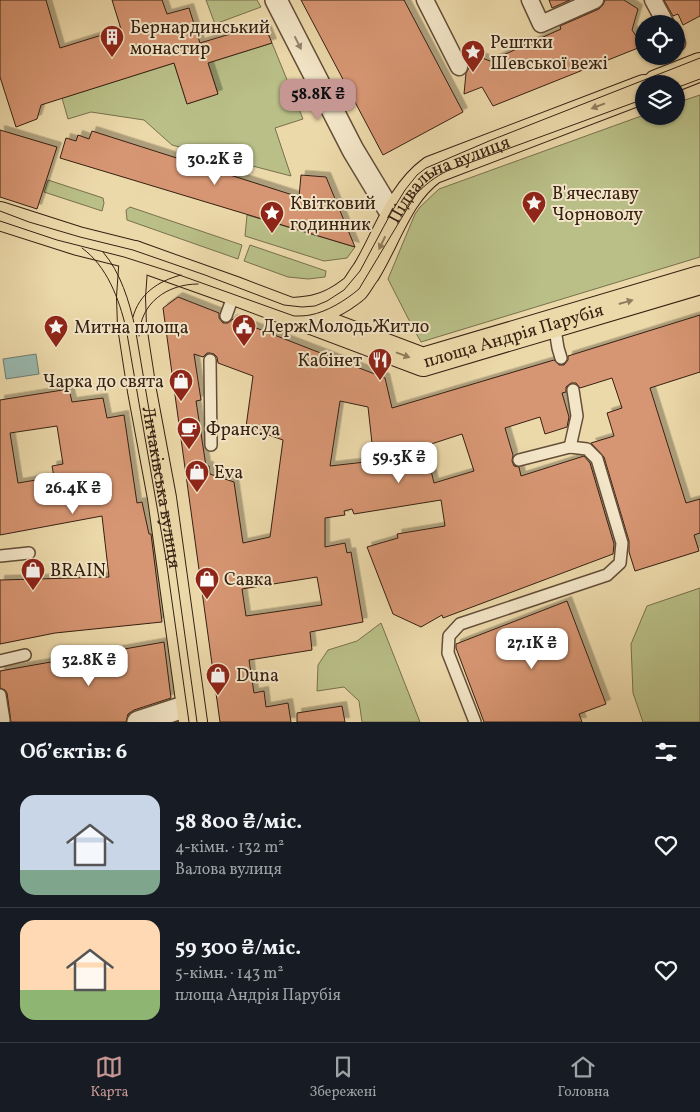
<!DOCTYPE html>
<html lang="uk">
<head>
<meta charset="utf-8">
<style>
	:root { --surface:#171b24; --page:#242831; --text:#f1f3f6; --muted:#9ea1a6; --line:#363941; --accent:#c59692 }
	body { margin:0; font-family:Vollkorn,serif; background:var(--page); color:var(--text); height:100vh; display:flex; flex-direction:column; font-size:19px; white-space:nowrap }
	* { box-sizing:border-box; margin:0 }
	p { font-size:16px; color:var(--muted) }
	.icon { flex:none; width:28px; height:28px; fill:none; stroke:currentColor; stroke-width:2; stroke-linecap:round; stroke-linejoin:round }
	.map { position:relative; height:722px; overflow:hidden }
	.side { display:flex; flex-direction:column; background:var(--surface); flex:1 }
	.side>* { flex:none }
	.fabs { position:absolute; left:635px; top:15px; display:grid; gap:10px }
	.fabs a { display:grid; place-items:center; width:50px; height:50px; border-radius:50%; background:var(--surface); box-shadow:0 1px 4px #0004; font-size:25px }
	.price { position:absolute; translate:-50% -42px; padding:0 11px; border-radius:10px; background:#fff; color:#222; font-size:16px; line-height:32px; filter:drop-shadow(0 1px 2px #0008) }
	.price::after { content:''; position:absolute; left:50%; top:30px; width:15px; height:11px; margin-left:-8px; background:inherit; clip-path:polygon(0 0,100% 0,50% 100%) }
	.price.selected { background:var(--accent); color:#111 }
	ul { padding:0; list-style:none }
	li { display:flex; align-items:center; gap:15px; height:125px; padding:0 20px }
	li+li { border-top:1px solid var(--line) }
	li span { display:grid; place-items:center; flex:none; width:140px; height:100px; border-radius:15px; color:#555 }
	li>.icon { margin-inline-start:auto }
	span .icon { width:60px; height:60px; fill:#fffc; stroke-width:1 }
	li b { font-size:21px }
	h2 { display:flex; justify-content:space-between; align-items:center; height:60px; padding:0 20px; font-size:21px }
	.tabs { display:flex; justify-content:space-around; align-items:center; height:70px; border-top:1px solid var(--line); background:var(--surface); font-size:14px; color:var(--muted) }
	.tabs a { display:grid; justify-items:center; gap:2px }
	.tabs .selected { color:var(--accent) }
	.map>svg:first-child { display:block }
</style>
</head>
<body>
<div class="map">
<svg width="700" height="722" viewBox="0 0 700 722">
	<defs>
		<filter id="shadow"><feDropShadow dx="4.5" dy="-4.5" stdDeviation="0" flood-color="#0004"/></filter>
	</defs>
	<rect width="100%" height="100%" fill="#ecd9aa"/>
	<filter id="stains"><feTurbulence type="fractalNoise" baseFrequency=".004" numOctaves="4"/><feColorMatrix values="0 0 0 0 .2 0 0 0 0 .09 0 0 0 0 .02 0 0 0 .5 -.17"/></filter>
	<radialGradient id="worn" r=".72"><stop offset=".6" stop-color="#630" stop-opacity="0"/><stop offset="1" stop-color="#630" stop-opacity=".3"/></radialGradient>
	<g fill="#b9bf87" stroke="#78704d">
		<polygon points="206,0 257,0 261,7 215,24"/>
		<polygon points="272,43 303,119 275,128 291,176 172,145 144,120 91,112 68,119 62,98 174,63 187,104 218,94 208,63"/>
		<polygon points="700,95 700,257 421,342 412,326 388,279 415,214 420,207 439,189 644,115 644,116 676,116 676,103"/>
		<polygon points="48,180 103,198 104,203 102,211 44,192"/>
		<polygon points="130,207 242,245 238,259 127,220 126,210"/>
		<polygon points="247,215 355,247 347,258 324,261 245,236"/>
		<polygon points="250,245 326,271 325,277 308,279 288,277 244,261"/>
		<polygon points="700,588 700,722 643,722 633,693 631,644 647,606"/>
		<polygon points="381,623 420,722 362,722 359,701 344,687 317,691 318,665 328,650 357,641"/>
	</g>
	<polygon fill="#99b9af" stroke="#717c71" points="36,354 39,374 6,379 3,359"/>
	<g fill="#d79673" stroke="#362013" fill-rule="evenodd" filter="url(#shadow)">
		<polygon points="0,0 46,0 60,48 121,29 112,0 162,0 167,14 189,8 200,43 264,24 272,43 208,63 218,94 187,104 174,63 41,105 37,119 16,127 0,77"/>
		<polygon points="301,0 404,0 463,112 383,155"/>
		<polygon points="549,0 570,0 552,8"/>
		<polygon points="605,0 624,0 638,9 632,30 643,46 493,106 482,87 464,94 466,73 469,68 468,62 469,53 490,61 561,29 560,26 599,9 603,5"/>
		<polygon points="664,0 700,0 700,16 683,25 678,14 673,16"/>
		<polygon points="0,130 57,147 37,209 0,197"/>
		<polygon points="92,131 299,197 301,175 326,177 355,247 60,158 66,138 76,141 78,135 89,139"/>
		<path d="M178 297 219 313V318L223 323H228L233 319 385 378 392 408 554 360 559 365H564L568 360V356L700 315V372L650 388 686 503 700 499V533L694 535 699 551 635 571 629 552V541L604 457 591 443 614 436 607 413 622 408 612 378 580 388 576 383H571L566 387V392L562 393 569 417 567 427 545 434 540 417 505 428 513 455 512 461 514 466 519 467 521 476 584 456 590 463 614 544 613 554 443 618 442 615 421 627 393 614 367 547 398 538 397 534 445 526 441 500 354 514 352 509 344 511 345 515 325 518V547L345 543 347 553 351 552 363 622 310 632 312 650 249 660 254 693 264 691 266 707 288 703 291 722H220L163 308ZM207 353H210L214 354 217 357 218 363 253 376 246 427 283 440 270 537 243 543 234 482 210 474 209 466H206L196 401 201 400 194 354 203 357ZM340 401 368 407 374 461 330 466ZM462 434 474 471 434 483 425 446ZM317 577 322 605 246 616 242 589Z"/>
		<path d="M69 389 72 402 103 398 107 418 124 415 137 503 142 502 149 534H151L162 622 55 633 0 644V580L109 577 102 516 0 535V400ZM57 426 63 464 52 466 54 477 18 483 10 433Z"/>
		<polygon points="567,601 606,704 579,714 582,722 484,722 456,648 456,644"/>
		<polygon points="164,642 171,698 134,710 128,714 126,722 11,722 7,693 5,690 0,688 0,671"/>
		<polygon points="342,706 345,722 297,722 297,713"/>
	</g>
	<g fill="none" stroke-linecap="round" stroke-linejoin="round">
		<defs>
			<g id="service">
				<polyline points="226,316 235,291"/>
				<polyline points="554,323 558,348 561,358"/>
				<polyline points="210,360 211,445"/>
				<polyline points="570,447 577,416 573,390"/>
				<polyline points="0,556 29,553"/>
				<polyline points="0,661 25,655"/>
				<polyline points="0,695 4,720"/>
				<polyline points="475,722 448,653 449,636 460,624 607,575 620,563 622,543 597,459 587,449 570,447 519,460"/>
			</g>
			<g id="pedestrian">
				<polyline points="425,0 459,67"/>
				<polyline points="530,0 541,24 595,0"/>
				<polyline points="653,0 666,24"/>
				<polyline points="676,42 677,43"/>
			</g>
			<g id="minor">
				<polyline points="276,0 353,150 391,213 395,217"/>
				<polyline points="138,722 190,705"/>
			</g>
			<g id="primary">
				<polyline points="657,84 700,67"/>
				<path id="s1" d="M0 216 78 241 134 255 235 291 423 362 700 280"/>
				<polyline points="134,255 131,297 132,326 142,391 162,498 193,722"/>
				<path id="s2" d="M292 312C312 311 326 308 343 297 347 294 352 291 355 288 359 283 362 277 366 272 387 238 399 194 432 170L644 89"/>
			</g>
		</defs>
		<use href="#service" stroke="#644e39" stroke-width="14"/>
		<use href="#pedestrian" stroke="#644e39" stroke-width="19"/>
		<use href="#minor" stroke="#644e39" stroke-width="24"/>
		<use href="#primary" stroke="#362013" stroke-width="30"/>
		<use href="#service" stroke="#f3e6c8" stroke-width="11"/>
		<use href="#pedestrian" stroke="#f3e6c8" stroke-width="16"/>
		<use href="#minor" stroke="#f3e6c8" stroke-width="21"/>
		<use href="#primary" stroke="#ecd9aa" stroke-width="28"/>
		<g stroke="#362013" stroke-width="1">
			<polyline points="676,88 700,79"/>
			<polyline points="0,211 29,222 80,237 133,250 205,275 284,305 302,307 315,306 327,301 344,290 360,271 391,213 405,190 417,175 426,168 489,141 700,58"/>
			<path d="M0 221 57 240 124 257 171 272 294 316C299 316 305 316 310 315 327 312 346 300 359 289L416 194C426 184 435 177 447 171L644 99"/>
			<path d="M82 248C107 266 119 299 126 328L166 559 189 722"/>
			<path id="s3" d="M103 252C121 273 129 301 135 327L174 557 197 722"/>
			<path d="M133 317C139 294 158 281 181 275"/>
			<path d="M139 336C140 303 167 284 198 284"/>
		</g>
	</g>
	<defs><path id="oneway-solid" d="M-6-.8H1V-3.2L6.5 0L1 3.2V.8H-6Z" transform="scale(1.25)"/></defs>
	<use fill="#94836e" href="#oneway-solid" transform="translate(298 43) rotate(63)"/>
	<g fill="#917c5e">
		<use href="#oneway-solid" transform="translate(598 106) rotate(159)"/>
		<use href="#oneway-solid" transform="translate(382 243) rotate(116)"/>
		<use href="#oneway-solid" transform="translate(626 302) rotate(-16)"/>
		<use href="#oneway-solid" transform="translate(403 355) rotate(20)"/>
	</g>
	<defs>
		<symbol id="building-pin" viewBox="-11 -11 22 30"><path d="M0 17L-7.5 6A9.5 9.5 0 1 1 7.5 6Z" fill="#8f2418" stroke="#f3e6c8"/><path d="M-4-6H4V6H1V3H-1V6H-4ZM-2.5-4.3h1.7v1.8h-1.7ZM.8-4.3h1.7v1.8H.8ZM-2.5-1h1.7V.8h-1.7ZM.8-1h1.7V.8H.8Z" fill="#fff"/></symbol>
		<symbol id="sight-pin" viewBox="-11 -11 22 30"><path d="M0 17L-7.5 6A9.5 9.5 0 1 1 7.5 6Z" fill="#8f2418" stroke="#f3e6c8"/><path d="M0-6L1.8-2.2L6-1.7L2.9 1.2L3.7 5.4L0 3.3L-3.7 5.4L-2.9 1.2L-6-1.7L-1.8-2.2Z" fill="#fff"/></symbol>
		<symbol id="civic-pin" viewBox="-11 -11 22 30"><path d="M0 17L-7.5 6A9.5 9.5 0 1 1 7.5 6Z" fill="#8f2418" stroke="#f3e6c8"/><path d="M-.6-6.5H3V-4.5H.6V-3L4-1V1h2V6H-6V1h2V-1L-.6-3ZM-1.2 2.5V6h2.4V2.5Z" fill="#fff"/></symbol>
		<symbol id="restaurant-pin" viewBox="-11 -11 22 30"><path d="M0 17L-7.5 6A9.5 9.5 0 1 1 7.5 6Z" fill="#8f2418" stroke="#f3e6c8"/><path d="M-5-6h1v4h1v-4h1v4h1v-4h1v5L-1.5 .5V6h-2V.5L-5-1ZM5-6V6H3V1.5H1.5Q1.5-4 5-6Z" fill="#fff"/></symbol>
		<symbol id="shop-pin" viewBox="-11 -11 22 30"><path d="M0 17L-7.5 6A9.5 9.5 0 1 1 7.5 6Z" fill="#8f2418" stroke="#f3e6c8"/><path d="M-5-2.5h2.3a2.7 3.5 0 0 1 5.4 0H5L5.5 6h-11ZM-1.5-2.5h3a1.5 2.3 0 0 0-3 0Z" fill="#fff"/></symbol>
		<symbol id="cafe-pin" viewBox="-11 -11 22 30"><path d="M0 17L-7.5 6A9.5 9.5 0 1 1 7.5 6Z" fill="#8f2418" stroke="#f3e6c8"/><path d="M-5.5-4.5H6V0H3Q3 3.5 0 3.5H-2.5Q-5.5 3.5-5.5 0ZM3-3.2v2h1.7v-2ZM-6 4.5H4V6H-6Z" fill="#fff"/></symbol>
	</defs>
	<g fill-rule="evenodd">
		<use href="#building-pin" x="98" y="23" width="28" height="38"/>
		<use href="#sight-pin" x="459" y="38" width="28" height="38"/>
		<use href="#sight-pin" x="520" y="189" width="28" height="38"/>
		<use href="#sight-pin" x="258" y="199" width="28" height="38"/>
		<use href="#civic-pin" x="230" y="312" width="28" height="38"/>
		<use href="#sight-pin" x="42" y="313" width="28" height="38"/>
		<use href="#restaurant-pin" x="366" y="346" width="28" height="38"/>
		<use href="#shop-pin" x="167" y="367" width="28" height="38"/>
		<use href="#cafe-pin" x="175" y="415" width="28" height="38"/>
		<use href="#shop-pin" x="183" y="458" width="28" height="38"/>
		<use href="#shop-pin" x="19" y="556" width="28" height="38"/>
		<use href="#shop-pin" x="193" y="565" width="28" height="38"/>
		<use href="#shop-pin" x="204" y="661" width="28" height="38"/>
	</g>
	<g text-anchor="middle" stroke-width="4" stroke-linejoin="round" paint-order="stroke">
		<g font-size="18" fill="#362013" stroke="#f3e6c8" text-anchor="start">
			<text x="130" y="33">Бернардинський<tspan x="130" dy="21">монастир</tspan></text>
			<text x="490" y="48">Рештки<tspan x="490" dy="21">Шевської вежі</tspan></text>
			<text x="552" y="199">В'ячеславу<tspan x="552" dy="21">Чорноволу</tspan></text>
			<text x="290" y="209">Квітковий<tspan x="290" dy="21">годинник</tspan></text>
			<text x="262" y="332">ДержМолодьЖитло</text>
			<text x="74" y="333">Митна площа</text>
			<text x="362" y="366" text-anchor="end">Кабінет</text>
			<text x="164" y="387" text-anchor="end">Чарка до свята</text>
			<text x="206" y="435">Франс.уа</text>
			<text x="214" y="478">Eva</text>
			<text x="50" y="576">BRAIN</text>
			<text x="224" y="585">Савка</text>
			<text x="236" y="681">Duna</text>
		</g>
		<g font-size="18" fill="#362013" stroke="#f3e6c8">
			<text dy="6" stroke="none"><textPath href="#s2" startOffset="219">Підвальна вулиця</textPath></text>
			<text dy="6" stroke="none"><textPath href="#s1" startOffset="542">площа Андрія Парубія</textPath></text>
			<text dy="6" stroke="none"><textPath href="#s3" startOffset="245">Личаківська вулиця</textPath></text>
		</g>
	</g>
	<rect width="100%" height="100%" filter="url(#stains)"/>
	<rect width="100%" height="100%" fill="url(#worn)"/>
</svg>
<div class="fabs">
<a><svg class="icon" aria-label="locate" viewBox="0 0 24 24"><circle cx="12" cy="12" r="6"/><path d="M12 2v4M12 18v4M2 12h4M18 12h4"/></svg></a>
<a><svg class="icon" aria-label="layers" viewBox="0 0 24 24"><path d="M12 4l9 5-9 5-9-5zM3 14l9 5 9-5"/></svg></a>
</div>
<b class="price selected" style="left:318px;top:121px">58.8K ₴</b>
<b class="price" style="left:215px;top:186px">30.2K ₴</b>
<b class="price" style="left:399px;top:484px">59.3K ₴</b>
<b class="price" style="left:73px;top:515px">26.4K ₴</b>
<b class="price" style="left:532px;top:670px">27.1K ₴</b>
<b class="price" style="left:89px;top:687px">32.8K ₴</b>
</div>
<section class="side">
<h2>Об’єктів: 6<svg class="icon" aria-label="filters" viewBox="0 0 24 24"><path d="M4 7h16M4 17h16"/><circle cx="9" cy="7" r="2"/><circle cx="15" cy="17" r="2"/></svg></h2>
<ul>
<li><span style="background:linear-gradient(#c9d6e8 75%,#7fa58c 0)"><svg class="icon" aria-label="home" viewBox="0 0 24 24"><path d="M3 11l9-7 9 7M6 9v11h12V9"/></svg></span><div><b>58 800 ₴/міс.</b><p>4-кімн. · 132 m²</p><p>Валова вулиця</p></div><svg class="icon" aria-label="heart" viewBox="0 0 24 24"><path d="M12 20l-8-8c-3-5 5-10 8-4 3-6 11-1 8 4z"/></svg></li>
<li><span style="background:linear-gradient(#ffd9b3 70%,#8fb573 0)"><svg class="icon" aria-label="home" viewBox="0 0 24 24"><path d="M3 11l9-7 9 7M6 9v11h12V9"/></svg></span><div><b>59 300 ₴/міс.</b><p>5-кімн. · 143 m²</p><p>площа Андрія Парубія</p></div><svg class="icon" aria-label="heart" viewBox="0 0 24 24"><path d="M12 20l-8-8c-3-5 5-10 8-4 3-6 11-1 8 4z"/></svg></li>
</ul>
</section>
<nav class="tabs">
<a class="selected"><svg class="icon" aria-label="map" viewBox="0 0 24 24"><path d="M3 6l6-2 6 2 6-2v14l-6 2-6-2-6 2zM9 4v14M15 6v14"/></svg>Карта</a>
<a><svg class="icon" aria-label="saved" viewBox="0 0 24 24"><path d="M7 4h10v16l-5-4-5 4z"/></svg>Збережені</a>
<a><svg class="icon" aria-label="home" viewBox="0 0 24 24"><path d="M3 11l9-7 9 7M6 9v11h12V9"/></svg>Головна</a>
</nav>
</body>
</html>
